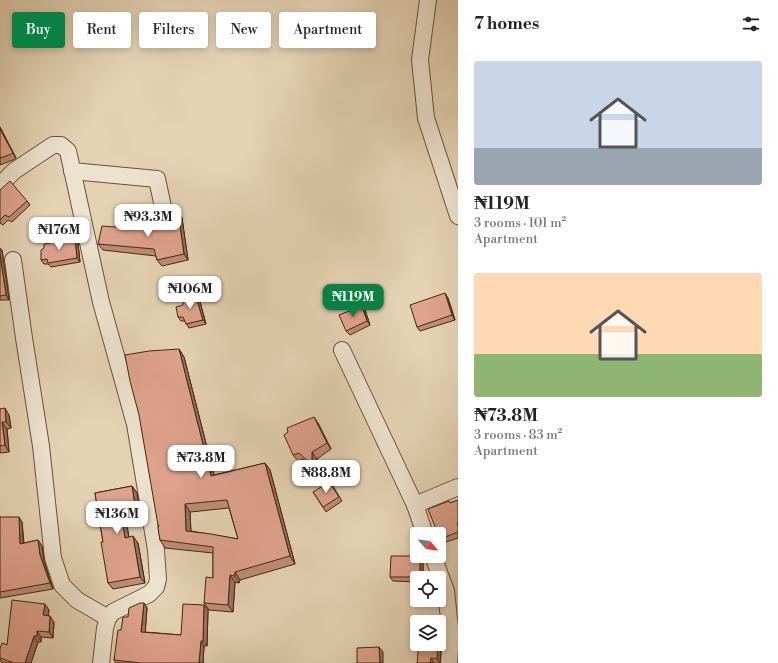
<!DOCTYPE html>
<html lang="en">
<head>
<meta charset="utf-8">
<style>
	:root { --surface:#fff; --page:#f2f2f2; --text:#222; --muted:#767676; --accent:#0b8043 }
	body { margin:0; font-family:"Libre Bodoni",serif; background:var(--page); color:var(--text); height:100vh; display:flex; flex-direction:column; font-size:15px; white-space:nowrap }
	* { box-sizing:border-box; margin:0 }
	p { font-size:13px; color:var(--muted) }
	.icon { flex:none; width:22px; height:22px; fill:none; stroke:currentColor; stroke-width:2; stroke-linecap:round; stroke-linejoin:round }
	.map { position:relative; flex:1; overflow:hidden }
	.panel { display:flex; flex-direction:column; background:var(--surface); width:320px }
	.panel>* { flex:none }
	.hud { position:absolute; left:12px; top:12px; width:380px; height:36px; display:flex; gap:8px }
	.needle { width:26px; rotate:119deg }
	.fabs { position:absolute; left:410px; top:527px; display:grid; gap:8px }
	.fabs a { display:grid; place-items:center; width:36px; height:36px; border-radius:4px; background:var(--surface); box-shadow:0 2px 6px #0003; font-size:20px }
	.price { position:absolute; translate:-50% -34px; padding:0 9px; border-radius:8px; background:#fff; color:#222; font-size:13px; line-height:26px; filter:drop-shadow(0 1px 2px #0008) }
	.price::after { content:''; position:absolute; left:50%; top:24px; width:12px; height:9px; margin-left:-6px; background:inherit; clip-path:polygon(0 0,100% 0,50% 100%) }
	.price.on { background:var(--accent); color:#fff }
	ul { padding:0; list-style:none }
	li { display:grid; align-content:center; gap:8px; height:212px; padding:0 16px }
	li span { display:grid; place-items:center; height:124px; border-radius:4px; color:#555 }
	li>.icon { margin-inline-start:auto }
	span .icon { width:72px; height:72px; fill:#fffc; stroke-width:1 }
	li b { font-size:17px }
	h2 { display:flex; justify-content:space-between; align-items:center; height:48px; padding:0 16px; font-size:17px }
	.pill { padding:0 14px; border-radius:4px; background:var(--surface); box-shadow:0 2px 6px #0003; font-size:14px; line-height:36px }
	.pill.on { background:var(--accent); color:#fff }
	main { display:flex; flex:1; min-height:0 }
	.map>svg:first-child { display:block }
</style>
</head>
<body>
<main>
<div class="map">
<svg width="458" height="663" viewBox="0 0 458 663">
	<rect width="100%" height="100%" fill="#e4d2b4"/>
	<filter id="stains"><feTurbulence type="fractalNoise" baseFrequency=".005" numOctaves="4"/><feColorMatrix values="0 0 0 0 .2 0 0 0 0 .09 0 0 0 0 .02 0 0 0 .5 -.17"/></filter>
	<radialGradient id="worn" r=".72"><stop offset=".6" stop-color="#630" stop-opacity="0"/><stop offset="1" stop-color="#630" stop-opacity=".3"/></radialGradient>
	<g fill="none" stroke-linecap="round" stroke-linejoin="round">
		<defs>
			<g id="minor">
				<polyline points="428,0 420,60 426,118 458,216"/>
				<polyline points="72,171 157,179 166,221"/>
				<polyline points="0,185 14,171 53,145 61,145 68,151 101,302 135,424 156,550 158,579 156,587 149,594 113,612 108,618 105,628 101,663"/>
				<polyline points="13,260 24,338 41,446 53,558 62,585 77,600 108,618"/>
				<polyline points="342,350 415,505 425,534"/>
				<polyline points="415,505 458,487"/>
				<polyline points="433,556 446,591 451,637 449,663"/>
			</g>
		</defs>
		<use href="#minor" stroke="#6c5237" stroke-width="18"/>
		<use href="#minor" stroke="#ede2ce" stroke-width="16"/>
	</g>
	<g fill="#c08b79" stroke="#44280d" fill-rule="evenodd">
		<polygon points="0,127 16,158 13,160 0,165"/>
		<polygon points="0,190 27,201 30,205 12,222 8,220 3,225 0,223"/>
		<polygon points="178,212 182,218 188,260 162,266 157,260 156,256 103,250 98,244 148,231 158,223 164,224 168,221"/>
		<polygon points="78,243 80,262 51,267 48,264 44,264 41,260"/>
		<polygon points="0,248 2,250 9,300 0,300"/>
		<polygon points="199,298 206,324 189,328 185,321 181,321 178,317"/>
		<polygon points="448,298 455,320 420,331 417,327"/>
		<polygon points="365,310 370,325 350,335 346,331"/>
		<path d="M179 349 184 357 214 475 265 463 270 470 295 564 240 580 239 583 235 582 233 612 209 610 204 603 213 578V553L165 548 160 540 158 526V525ZM229 508 238 539 191 531 190 512Z"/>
		<polygon points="0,409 9,415 11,428 7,429 9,452 0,453"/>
		<polygon points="318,423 331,449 317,459 317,472 303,459 298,461 293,455"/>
		<polygon points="132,486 137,493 140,512 125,514 129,537 138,543 145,583 113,589 108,583 103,542 95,493"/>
		<polygon points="333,486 342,501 326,512 313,492"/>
		<polygon points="458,500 458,538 443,543 440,539 450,503"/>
		<polygon points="0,517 22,522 24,543 38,540 42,546 44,561 53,589 0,598"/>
		<polygon points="423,561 423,578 417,578 417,582 393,581 390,577"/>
		<polygon points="144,603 147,608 145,632 181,635 208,610 207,646 204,646 203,663 116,663 114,660 121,630 128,617"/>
		<polygon points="49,610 48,616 54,622 53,638 41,637 41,642 38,642 31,663 3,663 1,662 0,660 0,649 7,645"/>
		<polygon points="439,642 441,644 440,663 417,663 439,644"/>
	</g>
	<g fill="#9c7163" stroke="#44280d">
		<polygon points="0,127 16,158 13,153 0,129"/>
		<polygon points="178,212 182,218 188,260 184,254"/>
		<polygon points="75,239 78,243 80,262 77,258"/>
		<polygon points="0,248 2,250 9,300 6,295 0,255"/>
		<polygon points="445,293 448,298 455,320 452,315"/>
		<polygon points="195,294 199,298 206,324 203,320"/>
		<polygon points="362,306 365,310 370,325 367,321"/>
		<polygon points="179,349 184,357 216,483 211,476"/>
		<polygon points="5,408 9,415 11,428 6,422"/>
		<polygon points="314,417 318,423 331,449 327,443"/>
		<polygon points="2,422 7,429 9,452 5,445"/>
		<polygon points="312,452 317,459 317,472 312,465"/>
		<polygon points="265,463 270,470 295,564 290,556"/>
		<polygon points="132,486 137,493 140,512 135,505"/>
		<polygon points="185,504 190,512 191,538 186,531"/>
		<polygon points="120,508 125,514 130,544 125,538"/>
		<polygon points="19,517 22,522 24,549 20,544"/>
		<polygon points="133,536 138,543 145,583 140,577"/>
		<polygon points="38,540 42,546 44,561 53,589 50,583 40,555"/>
		<polygon points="420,556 423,561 423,578 420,578"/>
		<polygon points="235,572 240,580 239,583 234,576"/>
		<polygon points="230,575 235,582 233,612 228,605"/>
		<polygon points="144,603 147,608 145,637 141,632"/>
		<polygon points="45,604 49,610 47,621 43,615"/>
		<polygon points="204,605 208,610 207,646 203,641"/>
		<polygon points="50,616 54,622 53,638 49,632"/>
		<polygon points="37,631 41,637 41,642 37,636"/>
		<polygon points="34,636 38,642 31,663 25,663"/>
		<polygon points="201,641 204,646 203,663 199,663"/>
		<polygon points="439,642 441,644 440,663 437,659 438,644 439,644"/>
		<polygon points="379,647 383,652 383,663 380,663"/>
		<polygon points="431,658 434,663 430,663"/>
	</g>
	<g fill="#dfa28d" stroke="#44280d" fill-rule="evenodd">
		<polygon points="0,129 13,153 9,155 0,158"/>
		<polygon points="10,181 27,201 9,217 5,215 0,220 0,190"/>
		<polygon points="178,212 184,254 157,260 154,249 98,244 102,226 141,229 148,231 154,220 158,223 164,224 168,221 170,218 171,213"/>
		<polygon points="75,239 77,258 48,263 47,259 41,260 41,250 44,248 44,244"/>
		<polygon points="0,255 6,295 0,296"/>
		<polygon points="445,293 452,315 417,327 410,305"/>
		<polygon points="195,294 203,320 186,324 183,317 178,317 176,307 183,305 183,297"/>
		<polygon points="362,306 367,321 346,331 339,315"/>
		<path d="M179 349 211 476 265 463 290 556 235 572 234 576 230 575 228 605 204 603 206 577 213 578V547L160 540 158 528 159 525H158L139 415 130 381 125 355 149 351ZM227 500 238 539 211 534 186 531 185 504Z"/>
		<polygon points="5,408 6,422 2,422 5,445 0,446 0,409"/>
		<polygon points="314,417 327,443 312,452 312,465 299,453 293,455 284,435 288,432 287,428"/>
		<polygon points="329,482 339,497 323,507 313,492"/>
		<polygon points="132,486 135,505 120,508 125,538 133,536 140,577 108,583 101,542 103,542 95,493"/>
		<polygon points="458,500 458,523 457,524 458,526 458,532 440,539 439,534 438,534 428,509 449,501 450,503"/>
		<polygon points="0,517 19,517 20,544 38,540 40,555 50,583 0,592"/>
		<polygon points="391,556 420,556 420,577 390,577"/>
		<polygon points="12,600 45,604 43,615 50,616 49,632 37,631 37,636 34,636 25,663 14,663 0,658 0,649 2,643 7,645"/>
		<polygon points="140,603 144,603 141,632 181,635 183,604 204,605 203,641 201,641 199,663 141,663 114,660 118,630 121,630 123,617 128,617 129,608"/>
		<polygon points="419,644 438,644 437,659 431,658 430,663 417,663"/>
		<polygon points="379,647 380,663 357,663 357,648"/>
	</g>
	<rect width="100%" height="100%" filter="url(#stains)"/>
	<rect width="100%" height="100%" fill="url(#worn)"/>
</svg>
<div class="fabs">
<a><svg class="needle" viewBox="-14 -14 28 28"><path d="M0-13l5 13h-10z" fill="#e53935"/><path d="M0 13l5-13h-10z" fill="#767676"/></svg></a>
<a><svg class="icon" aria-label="locate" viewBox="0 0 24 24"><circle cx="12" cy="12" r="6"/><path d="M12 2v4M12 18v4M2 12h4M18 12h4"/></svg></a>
<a><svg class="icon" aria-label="layers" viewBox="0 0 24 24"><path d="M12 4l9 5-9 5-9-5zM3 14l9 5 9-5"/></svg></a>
</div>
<b class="price" style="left:148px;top:238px">₦93.3M</b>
<b class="price" style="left:59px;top:251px">₦176M</b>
<b class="price" style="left:190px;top:310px">₦106M</b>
<b class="price on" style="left:353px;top:318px">₦119M</b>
<b class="price" style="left:201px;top:479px">₦73.8M</b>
<b class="price" style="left:326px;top:494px">₦88.8M</b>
<b class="price" style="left:117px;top:535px">₦136M</b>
<div class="hud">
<a class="pill on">Buy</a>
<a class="pill">Rent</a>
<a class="pill">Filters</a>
<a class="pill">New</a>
<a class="pill">Apartment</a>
</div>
</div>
<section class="panel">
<h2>7 homes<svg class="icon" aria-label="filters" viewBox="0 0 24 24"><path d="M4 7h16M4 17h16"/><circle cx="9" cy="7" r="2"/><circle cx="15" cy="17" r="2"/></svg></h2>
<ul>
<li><span style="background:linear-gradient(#c9d6e8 70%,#9aa5b1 0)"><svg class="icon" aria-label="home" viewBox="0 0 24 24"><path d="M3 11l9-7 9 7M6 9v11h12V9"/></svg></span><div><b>₦119M</b><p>3 rooms · 101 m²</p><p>Apartment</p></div></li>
<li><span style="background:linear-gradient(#ffd9b3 65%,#8fb573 0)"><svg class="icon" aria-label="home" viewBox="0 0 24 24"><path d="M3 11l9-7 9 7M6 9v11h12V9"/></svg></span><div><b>₦73.8M</b><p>3 rooms · 83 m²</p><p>Apartment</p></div></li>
</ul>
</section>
</main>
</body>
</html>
